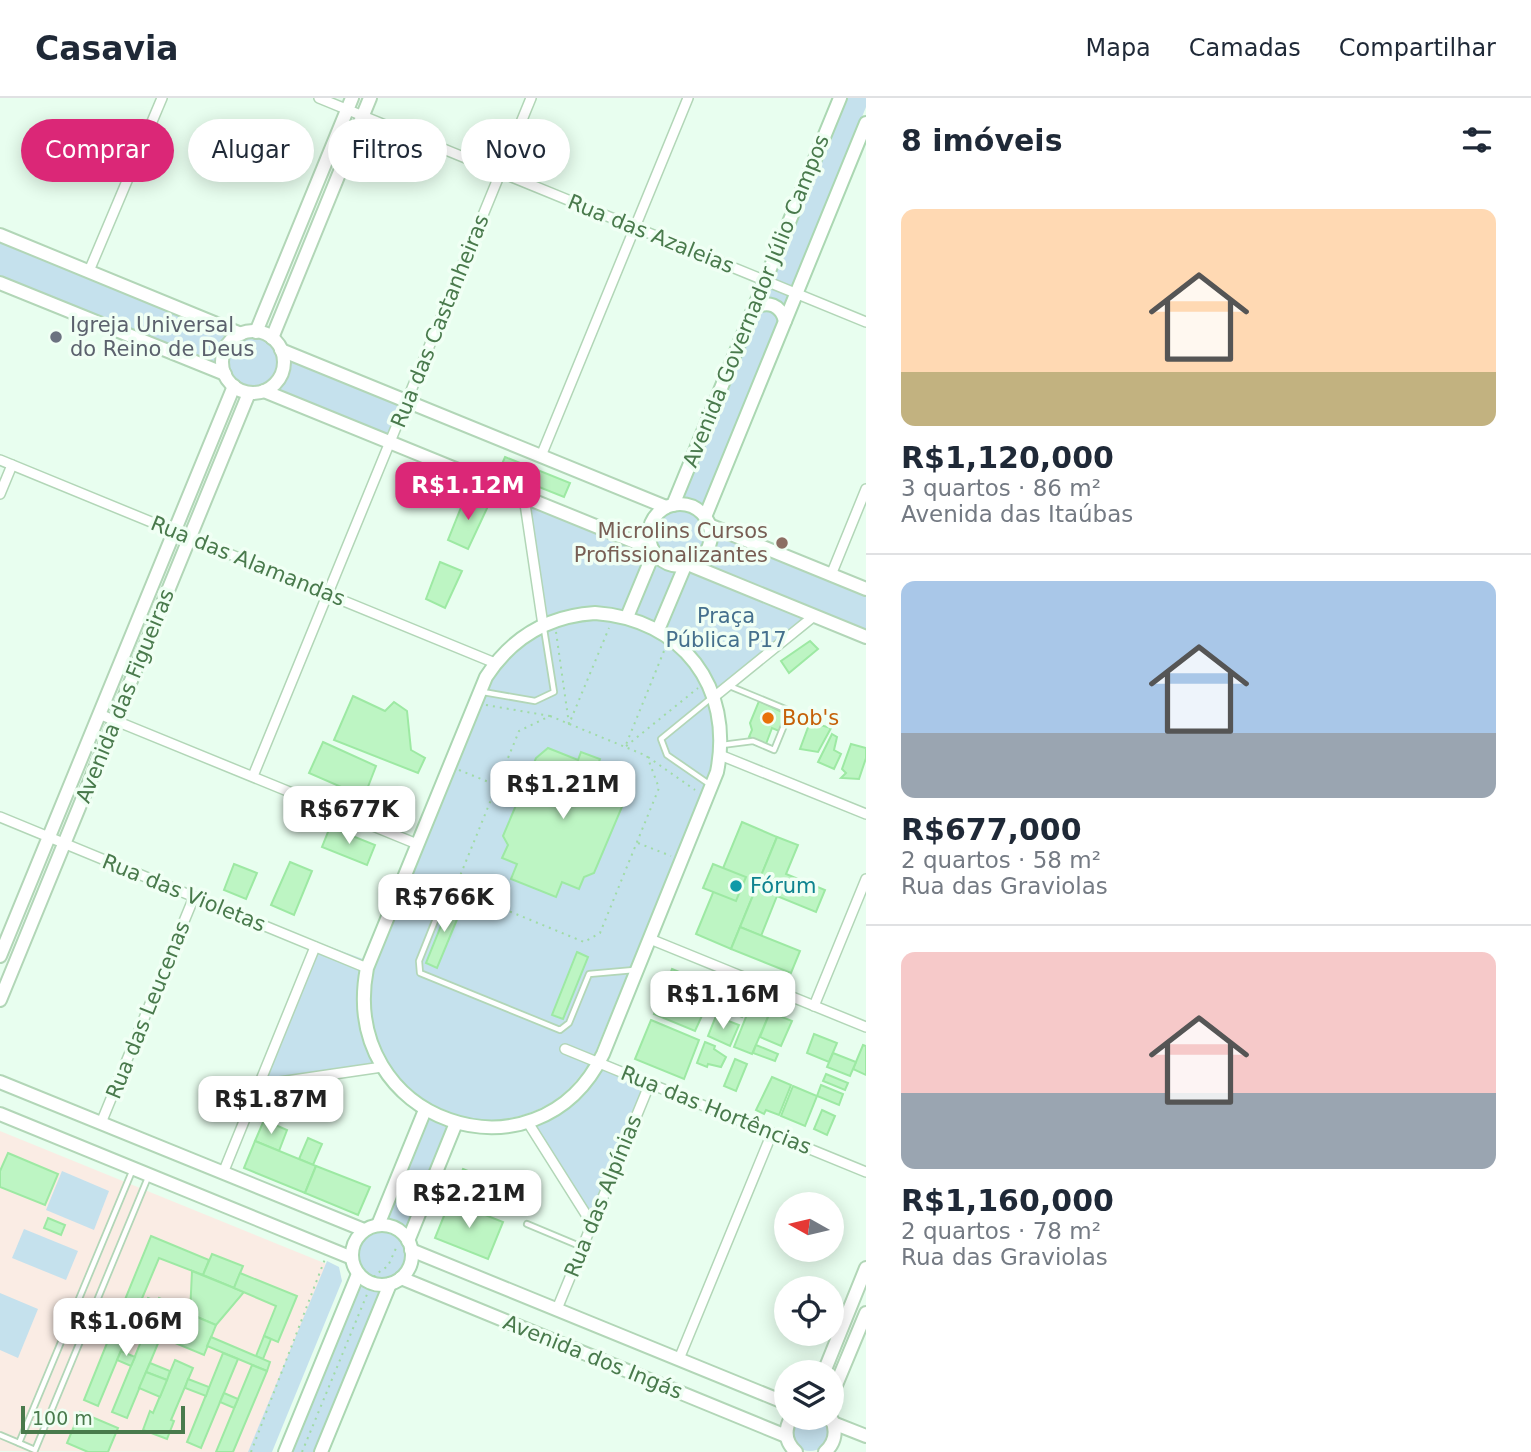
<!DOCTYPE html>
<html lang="pt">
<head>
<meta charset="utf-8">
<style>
	:root { --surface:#fff; --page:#f6f6f7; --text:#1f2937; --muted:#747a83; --line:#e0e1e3; --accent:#db2777 }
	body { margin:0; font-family:"DejaVu Sans",sans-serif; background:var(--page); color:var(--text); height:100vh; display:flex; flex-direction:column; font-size:26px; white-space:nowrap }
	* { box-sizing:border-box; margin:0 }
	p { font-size:23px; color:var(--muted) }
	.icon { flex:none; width:38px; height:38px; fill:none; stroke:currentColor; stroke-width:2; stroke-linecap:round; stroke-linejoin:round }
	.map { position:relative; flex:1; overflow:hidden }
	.side { display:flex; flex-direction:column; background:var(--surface); width:665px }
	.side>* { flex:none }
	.top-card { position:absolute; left:21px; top:21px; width:665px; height:63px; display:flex; gap:14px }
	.needle { width:46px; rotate:278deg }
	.buttons { position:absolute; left:774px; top:1094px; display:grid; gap:14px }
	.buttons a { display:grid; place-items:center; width:70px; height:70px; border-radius:50%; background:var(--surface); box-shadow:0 4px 18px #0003; font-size:35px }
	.scale { position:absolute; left:21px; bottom:18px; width:164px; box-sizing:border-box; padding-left:7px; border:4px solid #497a4c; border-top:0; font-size:19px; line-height:24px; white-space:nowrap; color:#497a4c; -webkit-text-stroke:5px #f0fff4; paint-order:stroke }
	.price { position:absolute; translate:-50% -60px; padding:0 16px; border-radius:14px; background:#fff; color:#222; font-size:23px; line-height:46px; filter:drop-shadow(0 2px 4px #0008) }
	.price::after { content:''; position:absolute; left:50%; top:42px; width:21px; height:16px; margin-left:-10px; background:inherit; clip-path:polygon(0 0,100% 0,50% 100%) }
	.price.active { background:var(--accent); color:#fff }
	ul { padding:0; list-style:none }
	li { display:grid; align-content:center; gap:14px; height:371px; padding:0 35px }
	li+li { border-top:2px solid var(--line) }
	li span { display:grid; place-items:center; height:217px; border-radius:14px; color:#555 }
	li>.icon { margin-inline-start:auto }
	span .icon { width:126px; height:126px; fill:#fffc; stroke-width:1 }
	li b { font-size:30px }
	h2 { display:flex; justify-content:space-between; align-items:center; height:84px; padding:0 35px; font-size:30px }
	.chip { padding:0 24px; border-radius:32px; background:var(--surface); box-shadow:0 4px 18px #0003; font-size:24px; line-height:63px }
	.chip.active { background:var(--accent); color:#fff }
	header { display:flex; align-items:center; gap:42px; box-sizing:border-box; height:98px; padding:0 35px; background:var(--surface); border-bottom:2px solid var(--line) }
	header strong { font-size:33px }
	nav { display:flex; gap:38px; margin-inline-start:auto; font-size:24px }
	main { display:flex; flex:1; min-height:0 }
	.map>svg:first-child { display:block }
</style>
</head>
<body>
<header>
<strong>Casavia</strong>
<nav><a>Mapa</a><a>Camadas</a><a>Compartilhar</a></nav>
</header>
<main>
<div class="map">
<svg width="866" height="1354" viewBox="0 0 866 1354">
	<rect width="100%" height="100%" fill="#e8feef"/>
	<polygon fill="#faece4" points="0,1033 339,1171 264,1354 0,1353"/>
	<g fill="#c5e1ed">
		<polygon points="846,0 866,0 866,9 703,408 692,402 683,400"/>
		<polygon points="0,144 226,236 217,250 216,266 0,178"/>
		<circle cx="253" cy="264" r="24"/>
		<polygon points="290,262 401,308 389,337 275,291 287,276"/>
		<path d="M529 408 646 456C660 470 669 475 689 473L805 520 717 591C684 522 619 494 546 518Z"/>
		<circle cx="680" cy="437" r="25"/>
		<polygon points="717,437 866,498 866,532 704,466 712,456"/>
		<path d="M594 521C679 526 727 593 711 674L592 962C579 980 567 996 547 1007 472 1048 385 1001 370 919 368 904 372 886 373 871L491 582C517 545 549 524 594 521Z"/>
		<path d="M320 845 363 861C351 896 357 934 373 966L265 982Z"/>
		<path d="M607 962 648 979 591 1118 534 1027C565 1016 592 991 607 962Z"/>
		<polygon points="428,1020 448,1029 406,1130 397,1124 387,1121"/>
		<polygon points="62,1073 109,1093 94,1132 46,1112"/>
		<polygon points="24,1131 78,1153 66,1182 12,1160"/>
		<circle cx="382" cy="1157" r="24"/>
		<polygon points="327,1163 339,1169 342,1183 272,1354 248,1354"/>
		<polygon points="360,1187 381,1193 315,1354 292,1354"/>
		<polygon points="0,1195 38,1211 18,1260 0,1252"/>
		<circle cx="810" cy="1335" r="18"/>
	</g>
	<g fill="#bdf5c3" stroke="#9de9a3" stroke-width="2">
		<polygon points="505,359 570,385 564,399 499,373"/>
		<polygon points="466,397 489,406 468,451 448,442"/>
		<polygon points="440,464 462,473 445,510 426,501"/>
		<polygon points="810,543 818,551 789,575 781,563"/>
		<polygon points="353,598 385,613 394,604 407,613 411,652 425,660 418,675 334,642"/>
		<polygon points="759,603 786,616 779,633 772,630 766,646 749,639 752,632 750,625"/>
		<polygon points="810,624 831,630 818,654 800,651"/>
		<polygon points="832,636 837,639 834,652 841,656 834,671 818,664"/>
		<polygon points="323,644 376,668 364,699 309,675"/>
		<polygon points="851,646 866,650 866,660 859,681 841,680 846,675 842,671"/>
		<polygon points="548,650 578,662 581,654 600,661 597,669 624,681 627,697 594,775 584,779 579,791 562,784 556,799 511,781 517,766 502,760 508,747 503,738 536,660"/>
		<polygon points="742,724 777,739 731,851 696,836"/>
		<polygon points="330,729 375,747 367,767 322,749"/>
		<polygon points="777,739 798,747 786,776 825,792 816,814 777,798 761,838 740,829"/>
		<polygon points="290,764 312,773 294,817 271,807"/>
		<polygon points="234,766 257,775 246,801 224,792"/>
		<polygon points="713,766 746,779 736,803 703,790"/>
		<polygon points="451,803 463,807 437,870 426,865"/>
		<polygon points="740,829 800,853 791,875 731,851"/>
		<polygon points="577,854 588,859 563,921 552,917"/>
		<polygon points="672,871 703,884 694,905 664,892"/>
		<polygon points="704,884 726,893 719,910 713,907 711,911 695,905"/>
		<polygon points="726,893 749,903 742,919 719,910"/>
		<polygon points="663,894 705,911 695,933 654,916"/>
		<polygon points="752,904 771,912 752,956 734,949"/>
		<polygon points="770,914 792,923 781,948 760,939"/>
		<polygon points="716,918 739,927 730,948 708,938"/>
		<polygon points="651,922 699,942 684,981 635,961"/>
		<polygon points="814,936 837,945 829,964 807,955"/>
		<polygon points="705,944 715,948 714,951 726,959 721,969 708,966 707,969 697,965"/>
		<polygon points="756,947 778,956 775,963 753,955"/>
		<polygon points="863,947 866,948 866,977 853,971"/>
		<polygon points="833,955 856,964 850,978 827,969"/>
		<polygon points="735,961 747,966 736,993 724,988"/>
		<polygon points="826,976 848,985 845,992 823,983"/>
		<polygon points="772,979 791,987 779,1017 766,1012 764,1016 756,1012"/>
		<polygon points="821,987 843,996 839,1007 817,998"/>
		<polygon points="793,988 817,998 805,1028 781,1018"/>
		<polygon points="822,1012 835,1018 827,1037 814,1031"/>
		<polygon points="264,1022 287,1032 279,1053 255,1043"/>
		<polygon points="308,1040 322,1046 313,1067 299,1061"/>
		<polygon points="255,1043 316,1068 305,1095 244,1070"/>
		<polygon points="8,1055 58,1076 45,1107 0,1089 0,1073"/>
		<polygon points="316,1068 370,1089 358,1117 305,1095"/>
		<polygon points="463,1071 516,1093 510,1108 457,1087"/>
		<polygon points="450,1103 503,1124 488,1161 435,1140"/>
		<polygon points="48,1120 65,1127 61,1137 44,1130"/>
		<polygon points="151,1138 209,1162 203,1177 159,1160 138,1210 124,1204"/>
		<polygon points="212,1156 243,1168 234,1190 203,1177"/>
		<polygon points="192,1173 244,1194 216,1227 190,1216"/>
		<polygon points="240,1175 297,1198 278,1244 264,1238 276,1208 234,1190"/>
		<polygon points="148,1200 157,1204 159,1200 190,1213 181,1237 149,1224 151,1220 141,1216"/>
		<polygon points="124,1204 143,1212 141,1216 151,1220 149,1224 120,1213"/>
		<polygon points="120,1213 135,1219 98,1308 84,1302"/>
		<polygon points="190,1216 216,1227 204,1257 175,1245 178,1236 181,1237"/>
		<polygon points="149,1224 164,1231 127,1320 112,1314"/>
		<polygon points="264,1238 271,1241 263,1261 256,1258"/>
		<polygon points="211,1239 270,1264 267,1273 207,1248"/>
		<polygon points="121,1253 135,1259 131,1268 117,1262"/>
		<polygon points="223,1255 238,1261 201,1350 187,1344"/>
		<polygon points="175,1262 193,1270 171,1322 174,1323 167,1341 143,1332 150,1313 153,1315"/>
		<polygon points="150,1265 170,1273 167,1282 146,1274"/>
		<polygon points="252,1267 267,1273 233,1354 216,1354"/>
		<polygon points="146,1274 167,1282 160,1299 139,1290"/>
		<polygon points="188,1281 209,1289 206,1298 185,1290"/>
		<polygon points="224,1295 238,1301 234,1310 220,1304"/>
		<polygon points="80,1314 118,1330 108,1354 88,1354 67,1345"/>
	</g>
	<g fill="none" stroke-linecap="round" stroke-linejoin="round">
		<defs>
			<g id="service">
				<polyline points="483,594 535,603 554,594 544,531"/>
				<polyline points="722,647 753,643 774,652 790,613 727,587"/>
				<polyline points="709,686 667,657 661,641 710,601"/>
				<polyline points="408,780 439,813 419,863 420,875 560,932 569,925 589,876 634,872"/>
				<polyline points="133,1071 19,1345 35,1352 149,1077"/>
				<polyline points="527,1126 582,1149"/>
				<polyline points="0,1337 19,1345"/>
			</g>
			<g id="minor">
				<polyline points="319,0 866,224"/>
				<polyline points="89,173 162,0"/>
				<polyline points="541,358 688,0"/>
				<polyline points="0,362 495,565"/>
				<polyline points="0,396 12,367"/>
				<polyline points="524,399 543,527"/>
				<polyline points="831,477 866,391"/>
				<polyline points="714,599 814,518"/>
				<polyline points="99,616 417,746"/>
				<polyline points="720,657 866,716"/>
				<polyline points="253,678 531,0"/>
				<polyline points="0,719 367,870"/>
				<polyline points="650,841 866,929"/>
				<polyline points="814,908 866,781"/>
				<polyline points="565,951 866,1074"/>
				<polyline points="259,987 382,969"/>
				<polyline points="527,1023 592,1126"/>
				<polyline points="101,1025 194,799"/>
				<polyline points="223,1075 315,849"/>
				<polyline points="557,1211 650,985"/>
				<polyline points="679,1261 772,1035"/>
			</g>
			<g id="tertiary">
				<polyline points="0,137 241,236"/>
				<polyline points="0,185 225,276"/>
				<circle cx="253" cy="264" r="31"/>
				<polyline points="256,234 352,0"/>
				<polyline points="272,240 370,0"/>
				<polyline points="281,252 666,409"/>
				<polyline points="264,293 652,451"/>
				<polyline points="709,427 866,491"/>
				<polyline points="690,467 866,539"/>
				<polyline points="0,858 234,288"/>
				<polyline points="0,902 249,295"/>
				<polyline points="0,984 364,1132"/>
				<polyline points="0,1016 352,1160"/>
				<polyline points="411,1152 786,1305"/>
				<polyline points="401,1180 786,1338"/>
				<polyline points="824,1274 866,1170"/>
				<polyline points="831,1299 866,1215"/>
				<path d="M791 1320C784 1332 785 1344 796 1354"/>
				<polyline points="833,1325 866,1338"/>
				<path d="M825 1354C836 1344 837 1332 831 1320"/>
			</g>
			<g id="secondary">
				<path d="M754 210C768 202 781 207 785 223"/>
				<circle cx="680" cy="437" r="31"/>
				<polyline points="673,407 840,0"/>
				<polyline points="705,419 866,25"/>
				<path d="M595 515C682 521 734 589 717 674L603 956C537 1092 337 1024 367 870L486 579C512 539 548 518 595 515Z"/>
				<polyline points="627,519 654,454"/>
				<polyline points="658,532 685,468"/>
				<circle cx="382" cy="1157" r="30"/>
				<polyline points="378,1127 425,1012"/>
				<polyline points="408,1143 456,1025"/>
				<polyline points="285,1354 358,1176"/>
				<polyline points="321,1354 390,1186"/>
			</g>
		</defs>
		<use href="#service" stroke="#b2d6b7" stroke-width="8"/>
		<use href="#minor" stroke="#b2d6b7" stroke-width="12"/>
		<use href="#tertiary" stroke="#b2d6b7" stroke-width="16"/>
		<use href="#secondary" stroke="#abd7b2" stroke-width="16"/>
		<g stroke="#a0dba5" stroke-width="2" stroke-dasharray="2 5" stroke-linecap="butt">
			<polyline points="556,534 569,626 609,530"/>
			<polyline points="664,553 625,649 698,590"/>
			<polyline points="486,607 550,618"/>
			<polygon points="550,618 647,658 659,690 600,835 584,844 465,795 460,778 519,633"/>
			<polyline points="648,659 695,692"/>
			<polyline points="459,672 496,687"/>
			<polyline points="638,745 671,758"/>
			<polyline points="251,1354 325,1161"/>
			<polyline points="302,1354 375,1177 388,1168 397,1148"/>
		</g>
		<use href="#service" stroke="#fff" stroke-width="4.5"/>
		<use href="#minor" stroke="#fff" stroke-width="9"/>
		<use href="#tertiary" stroke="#fff" stroke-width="12"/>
		<use href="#secondary" stroke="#fff" stroke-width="12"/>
	</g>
	<circle fill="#6b7280" stroke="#f0fff4" stroke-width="2.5" cx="56" cy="239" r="7"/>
	<circle fill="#8d6e63" stroke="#f0fff4" stroke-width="2.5" cx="782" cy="445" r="7"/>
	<circle fill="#e8710a" stroke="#f0fff4" stroke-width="2.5" cx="768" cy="620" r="7"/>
	<circle fill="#0f9aa8" stroke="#f0fff4" stroke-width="2.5" cx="736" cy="788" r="7"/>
	<g text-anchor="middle" stroke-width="7" stroke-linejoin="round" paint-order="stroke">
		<g font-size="21" fill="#497a4c" stroke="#f0fff4">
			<text transform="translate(651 136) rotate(22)" y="7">Rua das Azaleias</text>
			<text transform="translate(756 203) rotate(-68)" y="7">Avenida Governador Júlio Campos</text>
			<text transform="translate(440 223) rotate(-68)" y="7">Rua das Castanheiras</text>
			<text transform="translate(248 463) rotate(22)" y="7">Rua das Alamandas</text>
			<text transform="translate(125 598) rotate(-68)" y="7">Avenida das Figueiras</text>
			<text transform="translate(184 795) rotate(22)" y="7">Rua das Violetas</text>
			<text transform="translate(148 912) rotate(-68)" y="7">Rua das Leucenas</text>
			<text transform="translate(716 1012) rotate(22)" y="7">Rua das Hortências</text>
			<text transform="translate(603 1098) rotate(-68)" y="7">Rua das Alpínias</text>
			<text transform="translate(593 1259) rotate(22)" y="7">Avenida dos Ingás</text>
		</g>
		<g font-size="21" fill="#5b616d" stroke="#f0fff4" text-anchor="start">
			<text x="70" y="234">Igreja Universal<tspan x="70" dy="24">do Reino de Deus</tspan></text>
		</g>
		<g font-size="21" fill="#785e54" stroke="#f0fff4" text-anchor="end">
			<text x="768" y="440">Microlins Cursos<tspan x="768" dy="24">Profissionalizantes</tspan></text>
		</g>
		<g font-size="21" fill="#45708d" stroke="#f0fff4">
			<text x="726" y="525">Praça<tspan x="726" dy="24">Pública P17</tspan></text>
		</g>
		<g font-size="21" fill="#c56008" stroke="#f0fff4" text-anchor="start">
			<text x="782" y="627">Bob's</text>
		</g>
		<g font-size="21" fill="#0d838f" stroke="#f0fff4" text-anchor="start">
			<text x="750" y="795">Fórum</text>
		</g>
	</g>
</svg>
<div class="buttons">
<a><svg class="needle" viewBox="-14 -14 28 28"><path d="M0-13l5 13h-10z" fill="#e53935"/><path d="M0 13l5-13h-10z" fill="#747a83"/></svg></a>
<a><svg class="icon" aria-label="locate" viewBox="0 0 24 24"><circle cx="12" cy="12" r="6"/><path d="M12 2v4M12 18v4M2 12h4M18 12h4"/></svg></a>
<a><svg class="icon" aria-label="layers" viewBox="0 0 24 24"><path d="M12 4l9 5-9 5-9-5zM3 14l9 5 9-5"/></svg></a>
</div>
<div class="scale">100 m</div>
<b class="price active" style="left:468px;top:424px">R$1.12M</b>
<b class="price" style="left:563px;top:723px">R$1.21M</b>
<b class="price" style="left:349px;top:748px">R$677K</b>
<b class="price" style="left:444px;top:836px">R$766K</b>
<b class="price" style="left:723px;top:933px">R$1.16M</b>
<b class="price" style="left:271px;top:1038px">R$1.87M</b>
<b class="price" style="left:469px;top:1132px">R$2.21M</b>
<b class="price" style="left:126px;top:1260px">R$1.06M</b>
<div class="top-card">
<a class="chip active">Comprar</a>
<a class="chip">Alugar</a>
<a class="chip">Filtros</a>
<a class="chip">Novo</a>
</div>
</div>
<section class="side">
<h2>8 imóveis<svg class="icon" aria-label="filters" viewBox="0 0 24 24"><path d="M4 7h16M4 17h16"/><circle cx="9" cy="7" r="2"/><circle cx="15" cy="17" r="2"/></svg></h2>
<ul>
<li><span style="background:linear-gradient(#ffd9b3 75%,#c2b280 0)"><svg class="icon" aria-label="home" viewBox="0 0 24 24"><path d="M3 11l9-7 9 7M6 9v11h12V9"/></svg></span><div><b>R$1,120,000</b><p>3 quartos · 86 m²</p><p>Avenida das Itaúbas</p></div></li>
<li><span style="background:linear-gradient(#a9c7e8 70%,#9aa5b1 0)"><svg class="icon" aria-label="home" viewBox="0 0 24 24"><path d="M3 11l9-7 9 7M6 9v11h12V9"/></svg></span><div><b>R$677,000</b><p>2 quartos · 58 m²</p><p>Rua das Graviolas</p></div></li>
<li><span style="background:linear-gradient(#f6c9c9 65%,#9aa5b1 0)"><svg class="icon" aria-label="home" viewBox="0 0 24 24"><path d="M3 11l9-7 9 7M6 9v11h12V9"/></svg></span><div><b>R$1,160,000</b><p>2 quartos · 78 m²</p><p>Rua das Graviolas</p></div></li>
</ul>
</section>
</main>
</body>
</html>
